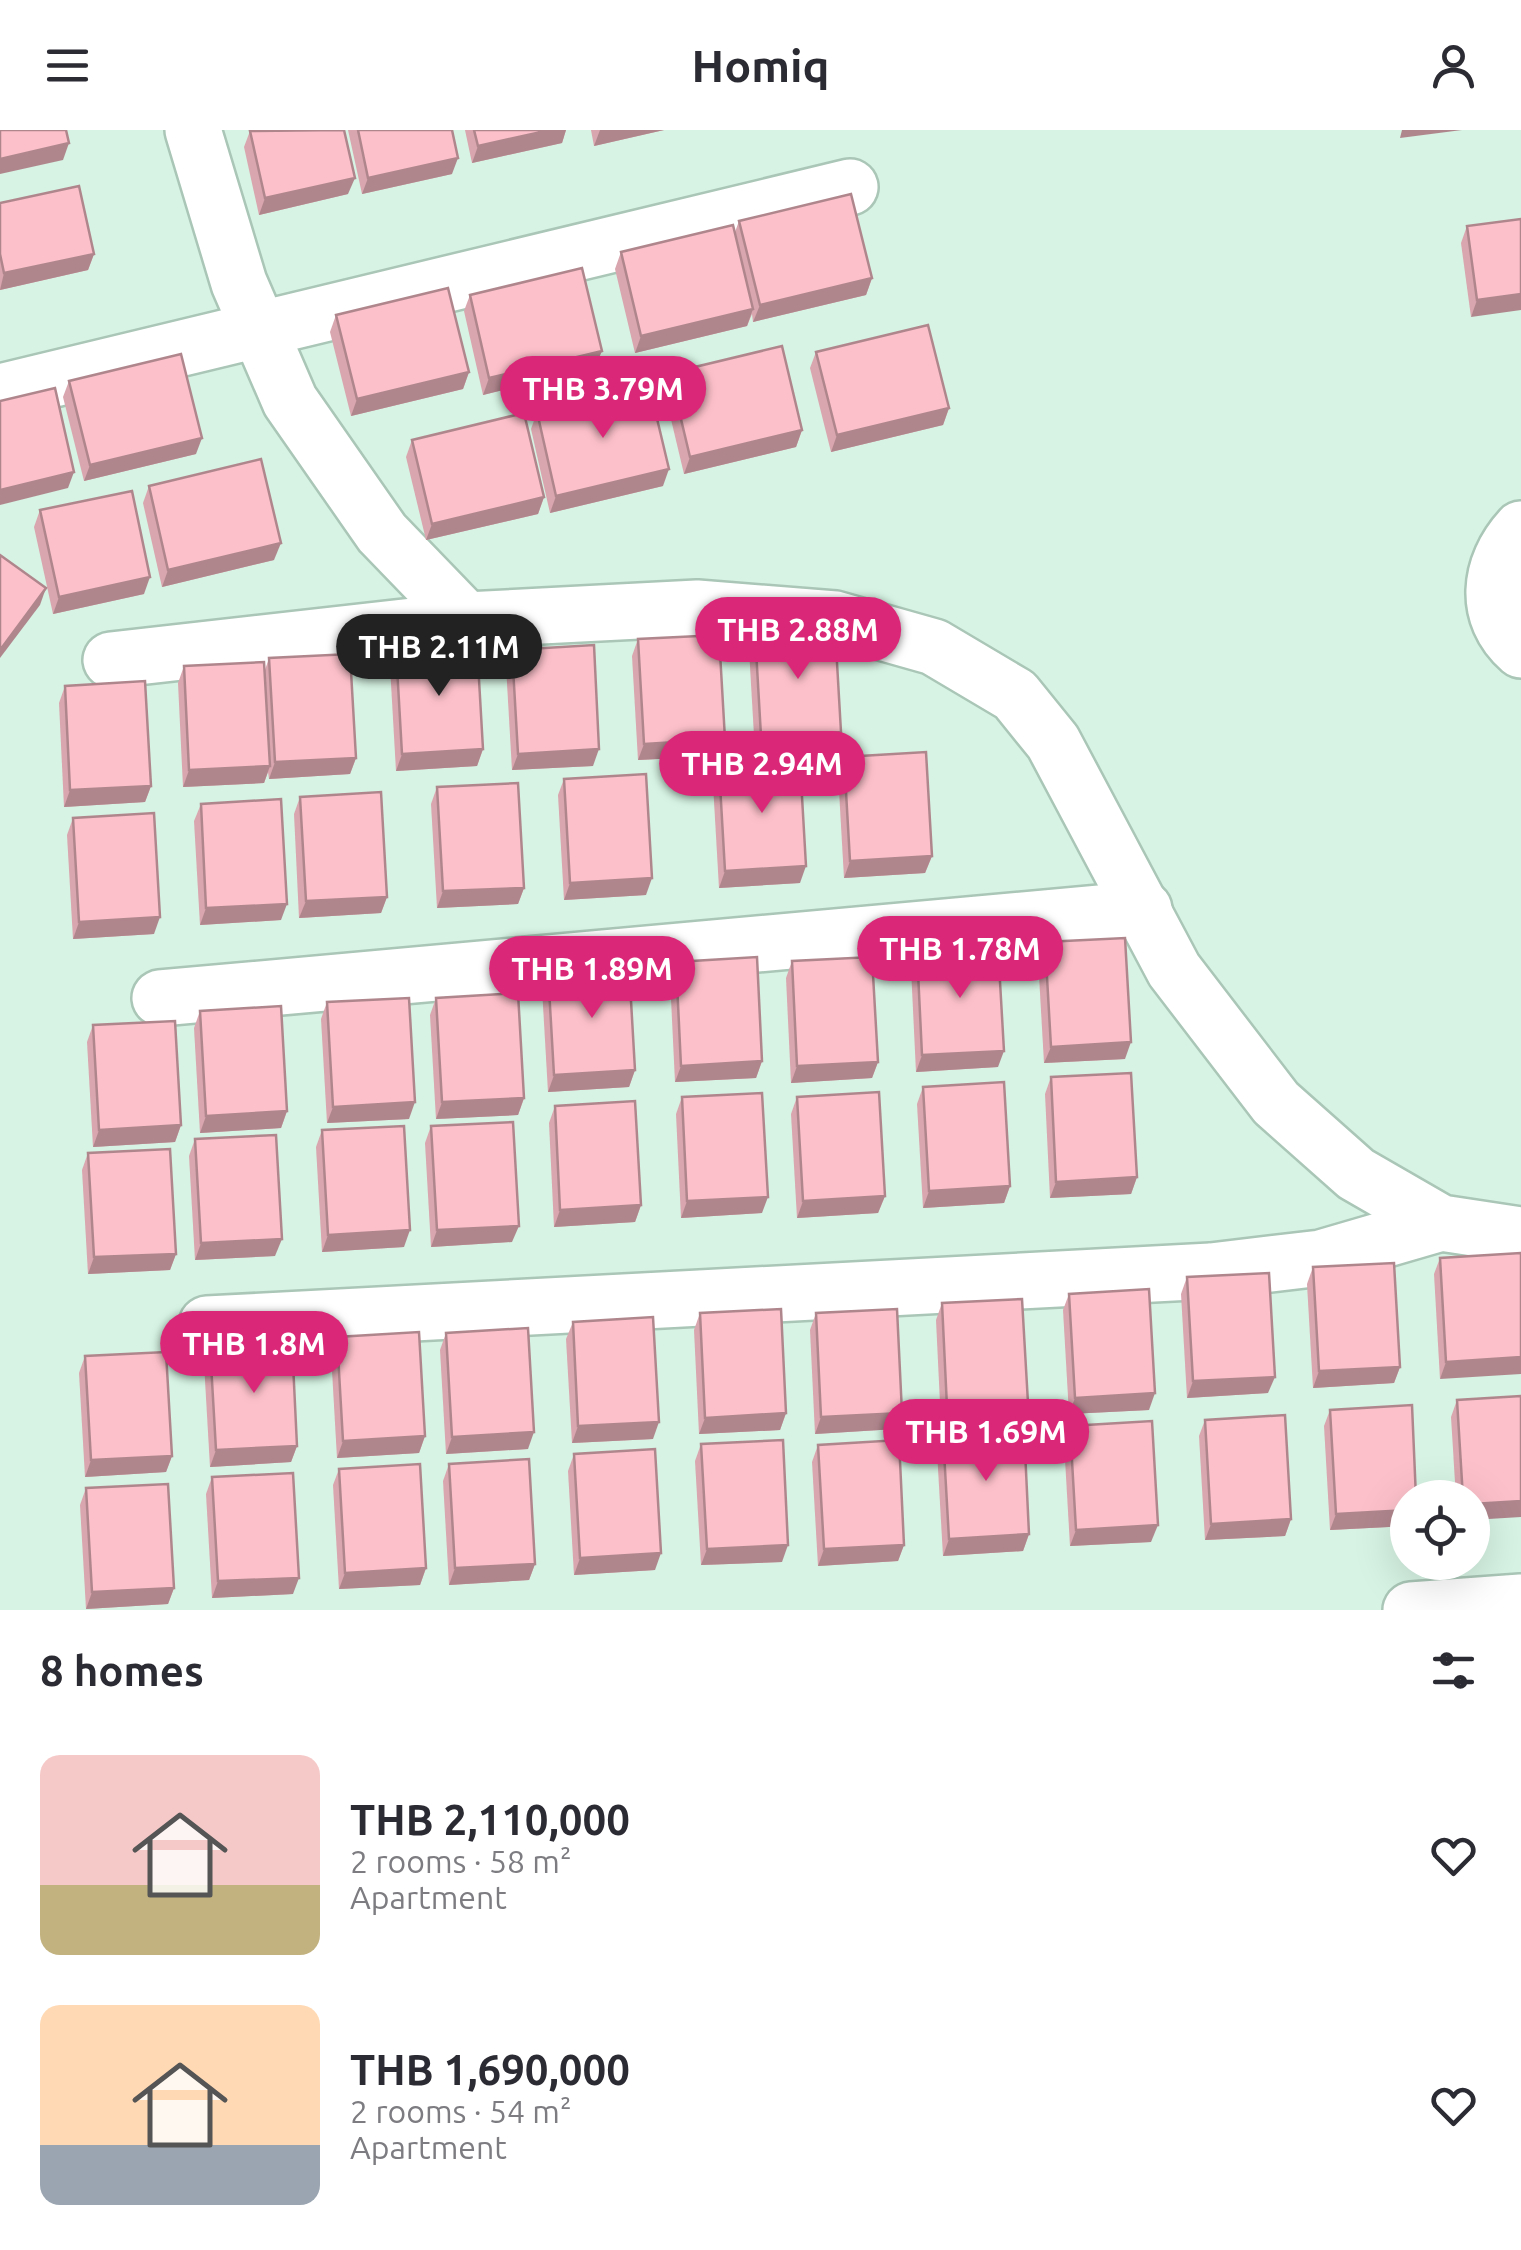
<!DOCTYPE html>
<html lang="en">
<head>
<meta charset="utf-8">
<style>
	:root { --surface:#fff; --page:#f2f2f3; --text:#2b2b33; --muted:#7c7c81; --accent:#db2777 }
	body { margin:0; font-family:Ubuntu,sans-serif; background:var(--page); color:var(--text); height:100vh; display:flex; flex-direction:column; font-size:38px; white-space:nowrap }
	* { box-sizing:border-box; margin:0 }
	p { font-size:32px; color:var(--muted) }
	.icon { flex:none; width:55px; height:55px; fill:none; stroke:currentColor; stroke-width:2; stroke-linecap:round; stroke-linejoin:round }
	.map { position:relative; height:1480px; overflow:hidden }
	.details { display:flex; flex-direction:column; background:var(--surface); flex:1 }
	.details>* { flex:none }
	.buttons { position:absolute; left:1390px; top:1350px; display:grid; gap:20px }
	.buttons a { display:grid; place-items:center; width:100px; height:100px; border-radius:50%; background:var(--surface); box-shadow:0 10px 40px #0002; font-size:50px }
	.price { position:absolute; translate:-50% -85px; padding:0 22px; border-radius:35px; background:var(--accent); color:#fff; font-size:32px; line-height:65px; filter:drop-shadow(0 2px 5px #0008) }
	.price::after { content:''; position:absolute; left:50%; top:60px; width:30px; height:22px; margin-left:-15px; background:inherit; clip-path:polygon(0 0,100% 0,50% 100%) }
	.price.selected { background:#222; color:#fff }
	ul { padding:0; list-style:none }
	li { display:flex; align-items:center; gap:30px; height:250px; padding:0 40px }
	li span { display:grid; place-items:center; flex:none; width:280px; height:200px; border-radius:20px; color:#555 }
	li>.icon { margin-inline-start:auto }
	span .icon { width:120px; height:120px; fill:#fffc; stroke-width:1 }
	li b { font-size:42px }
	h2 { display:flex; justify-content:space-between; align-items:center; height:120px; padding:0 40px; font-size:42px }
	header { display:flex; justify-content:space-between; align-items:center; height:130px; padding:0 40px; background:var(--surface); font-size:45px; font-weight:700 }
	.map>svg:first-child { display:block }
</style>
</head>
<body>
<header><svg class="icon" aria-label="menu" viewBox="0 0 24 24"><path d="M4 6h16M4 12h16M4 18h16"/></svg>Homiq<svg class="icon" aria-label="person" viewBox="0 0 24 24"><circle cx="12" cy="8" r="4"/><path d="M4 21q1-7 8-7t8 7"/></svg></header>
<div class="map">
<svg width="1521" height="1480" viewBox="0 0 1521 1480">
	<rect width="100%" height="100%" fill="#d6f3e3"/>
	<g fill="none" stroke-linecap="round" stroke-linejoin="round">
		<defs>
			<g id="minor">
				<polyline points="193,0 239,153 290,271 382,403 466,490"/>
				<polyline points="0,262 850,57"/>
				<path d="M1521 399C1488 435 1482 486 1521 520"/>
				<polyline points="111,530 466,490 697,478 835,489 934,517 1015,565 1053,612 1174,840 1276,973 1356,1044 1441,1093 1521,1105"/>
				<polyline points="160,868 1144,779"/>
				<polyline points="207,1194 1211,1141 1321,1128 1441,1093"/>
				<polyline points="1411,1480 1521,1472"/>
			</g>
		</defs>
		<use href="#minor" stroke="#a9c6b6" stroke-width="60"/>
		<use href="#minor" stroke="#fff" stroke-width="55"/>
	</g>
	<g fill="#d9a5ae">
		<polygon points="348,0 452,0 452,44 362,64"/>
		<polygon points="465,0 566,0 562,13 472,33"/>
		<polygon points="591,0 664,0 594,16"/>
		<polygon points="250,1 348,64 259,85 244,17"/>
		<polygon points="0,73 94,124 88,140 0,160"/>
		<polygon points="1521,89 1471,187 1461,113 1467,96"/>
		<polygon points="739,91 872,148 866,165 753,192 752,184 747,196 635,223 615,139 621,122 735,102"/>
		<polygon points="470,165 595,237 483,265 464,181"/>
		<polygon points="336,185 469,242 463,259 351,286 330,202"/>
		<polygon points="816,222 949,278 943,295 831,322 810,238"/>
		<polygon points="670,243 802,300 796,317 684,344 664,260"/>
		<polygon points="69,251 196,324 84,351 63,267"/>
		<polygon points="537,282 663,356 550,383 531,299"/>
		<polygon points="412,310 544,367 538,384 426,410 406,327"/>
		<polygon points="149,356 274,430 162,457 143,373"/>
		<polygon points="40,380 144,464 53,484 34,397"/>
		<polygon points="755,502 835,619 755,623 749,519"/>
		<polygon points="638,509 725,609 719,626 638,630 632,526"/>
		<polygon points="396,519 483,619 477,636 396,641 390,536"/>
		<polygon points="512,520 593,636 512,640 506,536"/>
		<polygon points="269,528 356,628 350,644 269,649 268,642 264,653 183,657 178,553 184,536 265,540"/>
		<polygon points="65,556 151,656 145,672 64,677 59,573"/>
		<polygon points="844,627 932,726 925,743 844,748 838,643"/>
		<polygon points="719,637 800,753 719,758 713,654"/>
		<polygon points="564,649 646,765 564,770 558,665"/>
		<polygon points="437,657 524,758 518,774 437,778 431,674"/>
		<polygon points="300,667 387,767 381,783 299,788 294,684"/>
		<polygon points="201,674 281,790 200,795 194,691"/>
		<polygon points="73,688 154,804 73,809 67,705"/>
		<polygon points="1045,812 1125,929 1044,933 1038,828"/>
		<polygon points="917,821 998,937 916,942 911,838"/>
		<polygon points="792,831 878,932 872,948 791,953 786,848"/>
		<polygon points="676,832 762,931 756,948 675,952 670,848"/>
		<polygon points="548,841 635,940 629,957 548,962 542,858"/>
		<polygon points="436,868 524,968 518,985 436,989 430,885"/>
		<polygon points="327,872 409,989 327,993 321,889"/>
		<polygon points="200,881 287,981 281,998 200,1003 194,898"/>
		<polygon points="93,895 181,995 175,1012 93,1017 87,912"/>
		<polygon points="1051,947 1137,1047 1131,1064 1050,1068 1045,964"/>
		<polygon points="923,957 1010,1056 1004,1073 923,1078 917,974"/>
		<polygon points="682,967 762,1083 681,1088 676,984"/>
		<polygon points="797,967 885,1066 878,1083 797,1088 791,984"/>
		<polygon points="555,976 641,1075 635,1092 554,1097 549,993"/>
		<polygon points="431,996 512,1112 431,1117 425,1013"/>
		<polygon points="322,1000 404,1117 322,1122 316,1017"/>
		<polygon points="195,1009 275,1126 195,1130 189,1026"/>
		<polygon points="88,1023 176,1124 170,1140 88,1144 82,1040"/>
		<polygon points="1521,1123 1440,1249 1434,1144 1440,1128"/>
		<polygon points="1313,1137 1400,1237 1394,1253 1313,1258 1307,1154"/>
		<polygon points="1187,1147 1268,1263 1187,1268 1181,1164"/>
		<polygon points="1069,1164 1149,1280 1069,1284 1063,1180"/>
		<polygon points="942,1173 1028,1273 1022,1289 941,1294 936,1190"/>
		<polygon points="700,1183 786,1283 780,1300 699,1304 694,1200"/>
		<polygon points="816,1183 896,1299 815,1304 810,1200"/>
		<polygon points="573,1192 653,1309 572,1313 566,1209"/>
		<polygon points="446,1203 528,1319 446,1324 440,1220"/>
		<polygon points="337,1207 425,1306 419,1323 337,1328 331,1223"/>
		<polygon points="210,1216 297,1316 291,1332 210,1337 204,1233"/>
		<polygon points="85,1226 172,1326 166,1342 85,1347 79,1243"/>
		<polygon points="1457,1270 1472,1368 1456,1368 1451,1287"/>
		<polygon points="1330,1280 1408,1368 1408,1396 1330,1400 1324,1296"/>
		<polygon points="1205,1290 1291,1389 1285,1406 1205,1410 1199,1306"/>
		<polygon points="1070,1296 1151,1412 1070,1416 1064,1312"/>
		<polygon points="943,1304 1029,1404 1023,1421 943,1426 937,1321"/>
		<polygon points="701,1314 782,1432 701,1435 695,1331"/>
		<polygon points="818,1315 904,1415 898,1431 818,1436 812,1332"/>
		<polygon points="574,1324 655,1440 574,1445 568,1341"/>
		<polygon points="449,1334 535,1434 529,1450 449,1455 443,1351"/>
		<polygon points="339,1339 426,1438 420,1455 339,1459 333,1355"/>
		<polygon points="212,1347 293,1464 212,1468 206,1364"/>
		<polygon points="86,1358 174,1458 168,1474 86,1479 80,1375"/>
	</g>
	<g fill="#b0868d">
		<polygon points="550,0 566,0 562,13 472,33 478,16"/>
		<polygon points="600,0 664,0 594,16"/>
		<polygon points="1402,0 1462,0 1400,8"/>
		<polygon points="69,13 63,30 0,44 0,29"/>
		<polygon points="458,28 452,44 362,64 368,48"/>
		<polygon points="355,48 348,64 259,85 265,68"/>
		<polygon points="94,124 88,140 0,160 4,143"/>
		<polygon points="872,148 866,165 753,192 760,175"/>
		<polygon points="1521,164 1521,180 1471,187 1477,170"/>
		<polygon points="753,179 747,196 635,223 641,206"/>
		<polygon points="602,221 595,237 483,265 489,248"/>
		<polygon points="469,242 463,259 351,286 357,269"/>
		<polygon points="949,278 943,295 831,322 837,305"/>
		<polygon points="802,300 796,317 684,344 690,327"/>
		<polygon points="202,308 196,324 84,351 90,335"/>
		<polygon points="669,339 663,356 550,383 556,366"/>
		<polygon points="74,342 68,358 0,375 0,360"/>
		<polygon points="544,367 538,384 426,410 432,394"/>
		<polygon points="281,413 274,430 162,457 168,440"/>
		<polygon points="150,447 144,464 53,484 59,467"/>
		<polygon points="46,458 40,475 0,528 0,520"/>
		<polygon points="841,602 835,619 755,623 761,606"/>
		<polygon points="725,609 719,626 638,630 644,614"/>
		<polygon points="483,619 477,636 396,641 402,624"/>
		<polygon points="599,619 593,636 512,640 518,624"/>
		<polygon points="356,628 350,644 269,649 275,632"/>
		<polygon points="270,636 264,653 183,657 189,640"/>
		<polygon points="151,656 145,672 64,677 70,660"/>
		<polygon points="932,726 925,743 844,748 850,731"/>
		<polygon points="806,736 800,753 719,758 725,741"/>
		<polygon points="652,748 646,765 564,770 570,753"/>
		<polygon points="524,758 518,774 437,778 443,761"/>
		<polygon points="387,767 381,783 299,788 306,771"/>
		<polygon points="287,774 281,790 200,795 206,778"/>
		<polygon points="160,787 154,804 73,809 79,792"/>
		<polygon points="1131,912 1125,929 1044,933 1051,917"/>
		<polygon points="1004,921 998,937 916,942 922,925"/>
		<polygon points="762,931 756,948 675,952 681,936"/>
		<polygon points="878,932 872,948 791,953 797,936"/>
		<polygon points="635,940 629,957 548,962 554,945"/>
		<polygon points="524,968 518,985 436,989 442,972"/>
		<polygon points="415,972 409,989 327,993 333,977"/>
		<polygon points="287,981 281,998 200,1003 206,986"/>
		<polygon points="181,995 175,1012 93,1017 99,1000"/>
		<polygon points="1137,1047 1131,1064 1050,1068 1056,1052"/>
		<polygon points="1010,1056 1004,1073 923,1078 929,1061"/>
		<polygon points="885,1066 878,1083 797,1088 803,1071"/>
		<polygon points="768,1067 762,1083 681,1088 687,1071"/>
		<polygon points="641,1075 635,1092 554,1097 560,1080"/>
		<polygon points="519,1096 512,1112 431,1117 437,1100"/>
		<polygon points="410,1100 404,1117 322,1122 328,1105"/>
		<polygon points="282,1109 275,1126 195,1130 201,1113"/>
		<polygon points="176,1124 170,1140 88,1144 94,1127"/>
		<polygon points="1521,1227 1521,1244 1440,1249 1446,1232"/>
		<polygon points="1400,1237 1394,1253 1313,1258 1319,1241"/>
		<polygon points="1275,1247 1268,1263 1187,1268 1193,1251"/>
		<polygon points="1155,1263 1149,1280 1069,1284 1075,1268"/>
		<polygon points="1028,1273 1022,1289 941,1294 947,1277"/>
		<polygon points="786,1283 780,1300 699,1304 705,1288"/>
		<polygon points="902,1283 896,1299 815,1304 821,1287"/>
		<polygon points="659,1292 653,1309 572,1313 578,1296"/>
		<polygon points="534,1302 528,1319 446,1324 452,1307"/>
		<polygon points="425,1306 419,1323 337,1328 343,1311"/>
		<polygon points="297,1316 291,1332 210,1337 216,1320"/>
		<polygon points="172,1326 166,1342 85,1347 91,1330"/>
		<polygon points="1521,1371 1521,1387 1472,1390 1472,1374"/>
		<polygon points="1408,1380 1408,1396 1330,1400 1336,1384"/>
		<polygon points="1291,1389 1285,1406 1205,1410 1211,1394"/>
		<polygon points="1158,1395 1151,1412 1070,1416 1076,1400"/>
		<polygon points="1029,1404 1023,1421 943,1426 949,1409"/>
		<polygon points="788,1415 782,1432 701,1435 707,1419"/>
		<polygon points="904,1415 898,1431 818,1436 824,1419"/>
		<polygon points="661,1423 655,1440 574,1445 580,1428"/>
		<polygon points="535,1434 529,1450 449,1455 455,1438"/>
		<polygon points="426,1438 420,1455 339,1459 345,1443"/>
		<polygon points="299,1448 293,1464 212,1468 218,1451"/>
		<polygon points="174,1458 168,1474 86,1479 92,1462"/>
	</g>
	<g fill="#fcc0ca" stroke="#b0868d" stroke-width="2.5">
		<polygon points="0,0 66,0 69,13 0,29"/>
		<polygon points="344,0 355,48 265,68 250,1"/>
		<polygon points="358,0 452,0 458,28 368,48"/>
		<polygon points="474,0 550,0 478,16"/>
		<polygon points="79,56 94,124 4,143 0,124 0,73"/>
		<polygon points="851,64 872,148 760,175 739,91"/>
		<polygon points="1521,89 1521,164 1477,170 1467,96"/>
		<polygon points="733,95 753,179 641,206 621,122"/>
		<polygon points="582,138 602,221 489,248 470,165"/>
		<polygon points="448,158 469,242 357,269 336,185"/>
		<polygon points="928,195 949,278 837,305 816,222"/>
		<polygon points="782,216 802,300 690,327 670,243"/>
		<polygon points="181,224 202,308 90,335 69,251"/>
		<polygon points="649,255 669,339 556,366 537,282"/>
		<polygon points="55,258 74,342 0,360 0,271"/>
		<polygon points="524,283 544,367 432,394 412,310"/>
		<polygon points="261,329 281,413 168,440 149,356"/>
		<polygon points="132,361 150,447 59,467 40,380"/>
		<polygon points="0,425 46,458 0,520"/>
		<polygon points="835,498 841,602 761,606 755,502"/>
		<polygon points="719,505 725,609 644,614 638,509"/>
		<polygon points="477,515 483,619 402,624 396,519"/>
		<polygon points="594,515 599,619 518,624 512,520"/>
		<polygon points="350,524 356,628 275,632 269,528"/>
		<polygon points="264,532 270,636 189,640 184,536"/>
		<polygon points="145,551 151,656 70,660 65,556"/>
		<polygon points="926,622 932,726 850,731 844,627"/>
		<polygon points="800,632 806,736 725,741 719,637"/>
		<polygon points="646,644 652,748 570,753 564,649"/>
		<polygon points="518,653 524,758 443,761 437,657"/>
		<polygon points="381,662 387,767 306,771 300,667"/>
		<polygon points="281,669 287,774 206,778 201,674"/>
		<polygon points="154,683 160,787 79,792 73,688"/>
		<polygon points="1125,808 1131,912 1051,917 1045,812"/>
		<polygon points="998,817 1004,921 922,925 917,821"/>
		<polygon points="757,827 762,931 681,936 676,832"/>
		<polygon points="872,827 878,932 797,936 792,831"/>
		<polygon points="629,836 635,940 554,945 548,841"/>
		<polygon points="518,863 524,968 442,972 436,868"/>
		<polygon points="409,868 415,972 333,977 327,872"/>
		<polygon points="281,876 287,981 206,986 200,881"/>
		<polygon points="175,891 181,995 99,1000 93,895"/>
		<polygon points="1131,943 1137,1047 1056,1052 1051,947"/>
		<polygon points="1004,952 1010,1056 929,1061 923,957"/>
		<polygon points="879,962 885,1066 803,1071 797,967"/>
		<polygon points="762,963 768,1067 687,1071 682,967"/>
		<polygon points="635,971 641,1075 560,1080 555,976"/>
		<polygon points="513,992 519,1096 437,1100 431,996"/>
		<polygon points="404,996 410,1100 328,1105 322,1000"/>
		<polygon points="276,1005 282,1109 201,1113 195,1009"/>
		<polygon points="170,1019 176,1124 94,1127 88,1023"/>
		<polygon points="1521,1123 1521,1227 1446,1232 1440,1128"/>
		<polygon points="1394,1133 1400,1237 1319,1241 1313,1137"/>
		<polygon points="1269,1143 1275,1247 1193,1251 1187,1147"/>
		<polygon points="1149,1159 1155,1263 1075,1268 1069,1164"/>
		<polygon points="1022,1169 1028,1273 947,1277 942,1173"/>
		<polygon points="781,1179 786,1283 705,1288 700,1183"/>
		<polygon points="897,1179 902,1283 821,1287 816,1183"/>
		<polygon points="653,1187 659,1292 578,1296 573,1192"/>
		<polygon points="528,1198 534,1302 452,1307 446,1203"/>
		<polygon points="419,1202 425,1306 343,1311 337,1207"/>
		<polygon points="292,1212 297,1316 216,1320 210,1216"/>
		<polygon points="166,1222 172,1326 91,1330 85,1226"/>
		<polygon points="1521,1266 1521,1371 1472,1374 1472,1368 1463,1368 1457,1270"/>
		<polygon points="1412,1275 1416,1368 1408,1368 1408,1380 1336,1384 1330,1280"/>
		<polygon points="1285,1285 1291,1389 1211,1394 1205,1290"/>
		<polygon points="1152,1291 1158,1395 1076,1400 1070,1296"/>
		<polygon points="1024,1299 1029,1404 949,1409 943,1304"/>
		<polygon points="783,1310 788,1415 707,1419 701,1314"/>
		<polygon points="899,1310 904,1415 824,1419 818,1315"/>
		<polygon points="655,1319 661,1423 580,1428 574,1324"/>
		<polygon points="529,1329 535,1434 455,1438 449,1334"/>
		<polygon points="420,1334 426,1438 345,1443 339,1339"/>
		<polygon points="293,1343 299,1448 218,1451 212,1347"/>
		<polygon points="168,1354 174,1458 92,1462 86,1358"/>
	</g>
</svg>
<div class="buttons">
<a><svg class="icon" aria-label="locate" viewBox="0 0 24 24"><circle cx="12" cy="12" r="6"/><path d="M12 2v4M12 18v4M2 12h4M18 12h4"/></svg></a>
</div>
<b class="price" style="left:603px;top:311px">THB 3.79M</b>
<b class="price" style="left:798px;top:552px">THB 2.88M</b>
<b class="price selected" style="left:439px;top:569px">THB 2.11M</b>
<b class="price" style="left:762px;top:686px">THB 2.94M</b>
<b class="price" style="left:960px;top:871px">THB 1.78M</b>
<b class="price" style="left:592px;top:891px">THB 1.89M</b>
<b class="price" style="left:254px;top:1266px">THB 1.8M</b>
<b class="price" style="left:986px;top:1354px">THB 1.69M</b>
</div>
<section class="details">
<h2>8 homes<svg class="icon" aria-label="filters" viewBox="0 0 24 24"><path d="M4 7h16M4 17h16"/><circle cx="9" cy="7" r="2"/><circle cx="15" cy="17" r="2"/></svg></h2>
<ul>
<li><span style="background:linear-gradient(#f6c9c9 65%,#c2b280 0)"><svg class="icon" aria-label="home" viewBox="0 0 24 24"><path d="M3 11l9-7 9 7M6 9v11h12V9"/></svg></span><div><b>THB 2,110,000</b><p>2 rooms · 58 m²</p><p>Apartment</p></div><svg class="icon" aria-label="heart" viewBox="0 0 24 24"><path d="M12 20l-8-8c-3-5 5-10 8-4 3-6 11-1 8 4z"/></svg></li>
<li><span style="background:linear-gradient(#ffd9b3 70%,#9aa5b1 0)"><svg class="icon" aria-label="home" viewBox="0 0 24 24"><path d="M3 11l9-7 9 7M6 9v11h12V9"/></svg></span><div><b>THB 1,690,000</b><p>2 rooms · 54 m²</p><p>Apartment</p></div><svg class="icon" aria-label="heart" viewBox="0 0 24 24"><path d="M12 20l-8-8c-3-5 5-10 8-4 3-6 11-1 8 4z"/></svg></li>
</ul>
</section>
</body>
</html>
